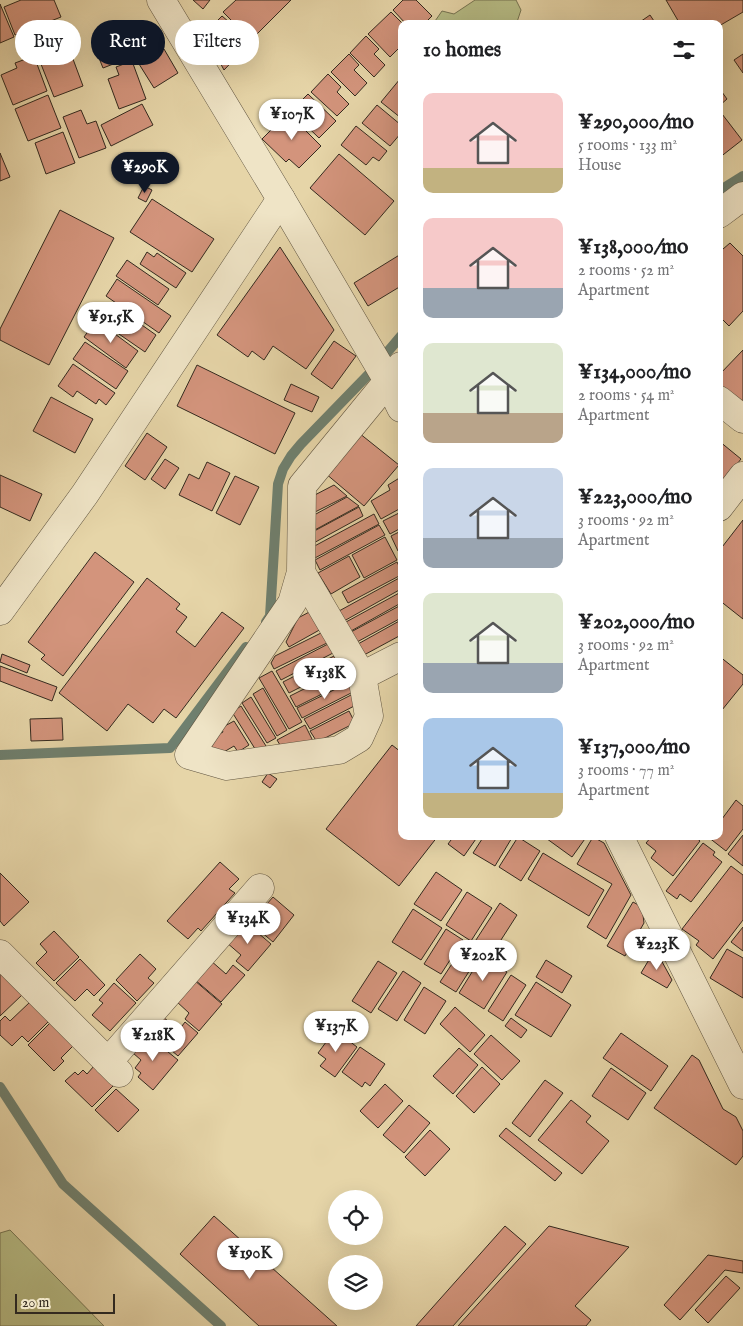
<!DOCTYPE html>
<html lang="en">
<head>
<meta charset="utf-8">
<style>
	:root { --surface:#fff; --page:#f2f2f2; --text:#202124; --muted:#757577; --accent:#111827 }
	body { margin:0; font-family:"IM FELL English",serif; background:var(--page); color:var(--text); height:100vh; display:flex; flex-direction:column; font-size:19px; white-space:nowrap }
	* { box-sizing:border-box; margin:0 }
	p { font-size:16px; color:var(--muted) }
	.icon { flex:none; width:28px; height:28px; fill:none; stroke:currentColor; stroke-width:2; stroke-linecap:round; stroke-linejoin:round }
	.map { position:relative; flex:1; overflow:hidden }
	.panel { position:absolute; left:398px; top:20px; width:325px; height:820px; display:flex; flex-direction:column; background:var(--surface); border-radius:10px; box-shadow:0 5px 20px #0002 }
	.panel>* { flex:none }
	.guide { position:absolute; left:15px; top:20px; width:308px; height:45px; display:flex; gap:10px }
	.tools { position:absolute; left:328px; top:1190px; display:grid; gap:10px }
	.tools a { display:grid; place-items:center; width:55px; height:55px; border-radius:50%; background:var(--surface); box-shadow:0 5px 20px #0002; font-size:25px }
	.scale { position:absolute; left:15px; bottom:12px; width:100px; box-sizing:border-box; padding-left:5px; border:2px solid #342a1f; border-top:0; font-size:14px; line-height:18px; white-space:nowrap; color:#342a1f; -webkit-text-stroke:4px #efe4c6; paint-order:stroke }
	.price { position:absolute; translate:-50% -42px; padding:0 11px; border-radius:18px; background:#fff; color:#222; font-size:16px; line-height:32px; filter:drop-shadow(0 1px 2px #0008) }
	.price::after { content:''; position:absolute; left:50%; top:30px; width:15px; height:11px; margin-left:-8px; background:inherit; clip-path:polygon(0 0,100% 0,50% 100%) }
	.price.active { background:var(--accent); color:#fff }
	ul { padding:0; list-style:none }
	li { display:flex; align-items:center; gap:15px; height:125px; padding:0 25px }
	li span { display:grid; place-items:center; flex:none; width:140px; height:100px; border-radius:10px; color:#555 }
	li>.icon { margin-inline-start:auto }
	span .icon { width:60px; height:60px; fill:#fffc; stroke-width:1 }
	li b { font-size:21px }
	h2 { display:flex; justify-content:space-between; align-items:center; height:60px; padding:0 25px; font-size:21px }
	.tag { padding:0 18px; border-radius:22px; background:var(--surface); box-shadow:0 5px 20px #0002; font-size:18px; line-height:45px }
	.tag.active { background:var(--accent); color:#fff }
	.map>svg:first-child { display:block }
</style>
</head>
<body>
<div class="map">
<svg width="743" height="1326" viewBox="0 0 743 1326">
	<rect width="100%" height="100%" fill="#e6d5a8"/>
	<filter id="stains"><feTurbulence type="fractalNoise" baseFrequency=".004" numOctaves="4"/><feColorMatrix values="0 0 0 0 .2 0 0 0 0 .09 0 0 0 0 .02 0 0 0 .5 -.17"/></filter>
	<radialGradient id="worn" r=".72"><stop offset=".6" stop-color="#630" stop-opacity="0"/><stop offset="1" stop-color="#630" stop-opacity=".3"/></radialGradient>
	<g fill="#b7bd86" stroke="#767452">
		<polygon points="475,0 516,0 521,10 517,22 515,24 433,24 442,11 454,14"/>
		<polygon points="10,1230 104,1326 0,1326 0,1233"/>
	</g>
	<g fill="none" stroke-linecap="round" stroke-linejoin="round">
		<g stroke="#6f806f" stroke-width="10">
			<polyline points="719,191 743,176"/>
			<polyline points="266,622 270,616 278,484 283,469 291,456 301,444 368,375 401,336"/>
			<polyline points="0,755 170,748 246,647"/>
			<polyline points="0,1087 63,1184 221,1326"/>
		</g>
	</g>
	<g fill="#d3947c" stroke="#342a1f">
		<polygon points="21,0 54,0 61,17 15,35 4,7"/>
		<polygon points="193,0 210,0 203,9"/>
		<polygon points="236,0 291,0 251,40 223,12"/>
		<polygon points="403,0 416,0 432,16 424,24 406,24 393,10"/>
		<polygon points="666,0 743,0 743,12 719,26 719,24 680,24"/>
		<polygon points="0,4 14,37 0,43"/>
		<polygon points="391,12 403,24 401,24 401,46 390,57 368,34"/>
		<polygon points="650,15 656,24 637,24"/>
		<polygon points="222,16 236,28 213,51 204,34"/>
		<polygon points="119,21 134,56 103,68 93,43 97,41 95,35 103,33 101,29"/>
		<polygon points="236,32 249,44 224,70 215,53"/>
		<polygon points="366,36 379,49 374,54 385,65 374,77 350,53"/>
		<polygon points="60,45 63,54 70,51 83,86 54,97 37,54"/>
		<polygon points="164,49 178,73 154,88 139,64"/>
		<polygon points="349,54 359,65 354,70 367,83 355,96 331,72"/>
		<polygon points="743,54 743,73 734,60"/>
		<polygon points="34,56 47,91 13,105 1,75 17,68 15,63"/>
		<polygon points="132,61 146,99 119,109 108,79 119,75 116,67"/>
		<polygon points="328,74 341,87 337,92 349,104 337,116 311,92"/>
		<polygon points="400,79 401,80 401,118 381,102"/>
		<polygon points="719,88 727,99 719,106"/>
		<polygon points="308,94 336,121 319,138 291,111"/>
		<polygon points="48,95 61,128 28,141 15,109"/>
		<polygon points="142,104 153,125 111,146 101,125"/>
		<polygon points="377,105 401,125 401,133 390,146 362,123"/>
		<polygon points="81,110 87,124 96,121 106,148 79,158 63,117"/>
		<polygon points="719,110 742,140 719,158"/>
		<polygon points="288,113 321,146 299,168 289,159 286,162 262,139"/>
		<polygon points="356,126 387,151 379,161 373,157 366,165 341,145"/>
		<polygon points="63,132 75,163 46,174 35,143"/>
		<polygon points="0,153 10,177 0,181"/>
		<polygon points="339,154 394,201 365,235 310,188"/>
		<polygon points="144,186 152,190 146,202 138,198"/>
		<polygon points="152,199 214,239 192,272 130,232"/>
		<polygon points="60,210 114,238 49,365 0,340 0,329"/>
		<polygon points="730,243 743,256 743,311 729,326 719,316 719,244 723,249"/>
		<polygon points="280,247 334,330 306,369 273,346 264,360 252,351 248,357 217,335"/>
		<polygon points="147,252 154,257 157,253 186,273 176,288 140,264"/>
		<polygon points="401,254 401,286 368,306 354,283"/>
		<polygon points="127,260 169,289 158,305 116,276"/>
		<polygon points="117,279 171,316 159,333 106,296"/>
		<polygon points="115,306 156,335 145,352 103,323"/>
		<polygon points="96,320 138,351 126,368 84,337"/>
		<polygon points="334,341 356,356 332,389 311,374"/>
		<polygon points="85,342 128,371 116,389 73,359"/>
		<polygon points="743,350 743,411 719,389 719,375"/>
		<polygon points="73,364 115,393 106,405 99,399 96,404 77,391 73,397 58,386"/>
		<polygon points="197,365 295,413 275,454 177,406"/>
		<polygon points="291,384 319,397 312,412 284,400"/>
		<polygon points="51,397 93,419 75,453 33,431"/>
		<polygon points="147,433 167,447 145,480 125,466"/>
		<polygon points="359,433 399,465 364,506 325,473"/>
		<polygon points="719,441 741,459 719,487"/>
		<polygon points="165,459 179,468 165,489 151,479"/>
		<polygon points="207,462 230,473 212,511 179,495 189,474 199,479"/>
		<polygon points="0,475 42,494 30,521 0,507"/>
		<polygon points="235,476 259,487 240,525 216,513"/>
		<polygon points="401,477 401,508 381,519 371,501 390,490 388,485"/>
		<polygon points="334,485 347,496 313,513 311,497"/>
		<polygon points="347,497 359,506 311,532 305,520"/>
		<polygon points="359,507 363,516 310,545 305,536"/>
		<polygon points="401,512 401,528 390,534 383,521"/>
		<polygon points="374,514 379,524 313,559 309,549"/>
		<polygon points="743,520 743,619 719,600 719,551"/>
		<polygon points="379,525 385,535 320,570 315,560"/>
		<polygon points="401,531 401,549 398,551 391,536"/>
		<polygon points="385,537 397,560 364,578 352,555"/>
		<polygon points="95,552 134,582 63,676 41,659 45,655 28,642"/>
		<polygon points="349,556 360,577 331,594 318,573"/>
		<polygon points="397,562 401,570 401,575 348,603 342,592"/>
		<polygon points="401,577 401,589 344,621 339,611"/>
		<polygon points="147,578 180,604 176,609 187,617 176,632 195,647 222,612 244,628 176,718 164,709 153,723 128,704 107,731 59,693"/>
		<polygon points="401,592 401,603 351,631 346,622"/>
		<polygon points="401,605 401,618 357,642 351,632"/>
		<polygon points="313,610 323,628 289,647 286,642 298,618"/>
		<polygon points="401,620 401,635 364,655 358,644"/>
		<polygon points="323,632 329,642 274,669 271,663 275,656"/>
		<polygon points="328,644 333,653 281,680 276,671"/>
		<polygon points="2,654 30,665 27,673 0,662"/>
		<polygon points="334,656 340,667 289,693 283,682"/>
		<polygon points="719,656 743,675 743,684 722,710 719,708"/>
		<polygon points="0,666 57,687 52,701 0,681"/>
		<polygon points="342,670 348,681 296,707 290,696"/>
		<polygon points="272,671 302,722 289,729 259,678"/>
		<polygon points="348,683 353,692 302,718 297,708"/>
		<polygon points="263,688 287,730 277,736 253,694"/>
		<polygon points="353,694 358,704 310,729 304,719"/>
		<polygon points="251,697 276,738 267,743 242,703"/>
		<polygon points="241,706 266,746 257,752 232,712"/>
		<polygon points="349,711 355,723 317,742 310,731"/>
		<polygon points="62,718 63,740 31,741 30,719"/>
		<polygon points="234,721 249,745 238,752 234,746 217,756 208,740 223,732 221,728"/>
		<polygon points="305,725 313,741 280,745 277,740"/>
		<polygon points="392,745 401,752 401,836 438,836 399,886 326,829"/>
		<polygon points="268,773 277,779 270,788 262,782"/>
		<polygon points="736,800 743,806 743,829 726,851 708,837 719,836 719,823"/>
		<polygon points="743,835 743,866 728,854"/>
		<polygon points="454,836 478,836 464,856 448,844"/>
		<polygon points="484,836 513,836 495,866 473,853"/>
		<polygon points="543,836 587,836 572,857"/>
		<polygon points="652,836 694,836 700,841 673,876 651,858 656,851 646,843"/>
		<polygon points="518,837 540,851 521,881 499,867"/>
		<polygon points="593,837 604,843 631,895 606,939 587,927 612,884 577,864"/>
		<polygon points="703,843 715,852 713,855 722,862 691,902 680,894 677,899 666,891"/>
		<polygon points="543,853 604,890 589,916 528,879"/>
		<polygon points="220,862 239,879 229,889 235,893 201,931 198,928 188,939 167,921"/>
		<polygon points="731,866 743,875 743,920 713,959 696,945 699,941 682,929"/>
		<polygon points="436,872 462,890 441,921 414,904"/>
		<polygon points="0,873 29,902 4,926 0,921"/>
		<polygon points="467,892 492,908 471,941 446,925"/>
		<polygon points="273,897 294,915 273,942 247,920 262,902 266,905"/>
		<polygon points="633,902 642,907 644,923 625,956 607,946"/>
		<polygon points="500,903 517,915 492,954 474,943"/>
		<polygon points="413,909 442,928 421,960 392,942"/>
		<polygon points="244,921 271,944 248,971 236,961 241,955 226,942"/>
		<polygon points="743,927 743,951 731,942"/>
		<polygon points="446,929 463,940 441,974 424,964"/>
		<polygon points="54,931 79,957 54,981 36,963 47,952 40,944"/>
		<polygon points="465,944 480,954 456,992 440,982"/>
		<polygon points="727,949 743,958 743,998 710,978"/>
		<polygon points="653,953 660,958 672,980 667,988 641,973"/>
		<polygon points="140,954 156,969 148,978 154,983 137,1001 116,980"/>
		<polygon points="482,956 507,972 484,1009 459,993"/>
		<polygon points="80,959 105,985 94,996 87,989 75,1001 56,983"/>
		<polygon points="210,960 226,974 233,965 245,975 221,1002 194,979"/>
		<polygon points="546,960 572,976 562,993 536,977"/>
		<polygon points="378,961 397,973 371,1013 352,1001"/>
		<polygon points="403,971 421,983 397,1021 378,1009"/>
		<polygon points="0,973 22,995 0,1016"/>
		<polygon points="511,975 526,985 503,1021 488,1011"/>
		<polygon points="194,980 222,1004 199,1031 185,1019 189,1013 176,1001"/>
		<polygon points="536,982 571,1005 551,1037 515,1015"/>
		<polygon points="114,983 136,1003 110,1031 92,1015 103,1003 99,1000"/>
		<polygon points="424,987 446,1001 425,1034 404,1020"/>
		<polygon points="30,1002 49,1021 28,1042 22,1036 12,1046 0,1035 0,1021 5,1016 10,1021"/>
		<polygon points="455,1007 485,1035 470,1052 440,1024"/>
		<polygon points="163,1017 179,1030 185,1022 198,1033 178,1056 150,1032"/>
		<polygon points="511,1018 527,1030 521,1038 505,1026"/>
		<polygon points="51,1022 73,1046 61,1058 64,1061 54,1071 28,1045"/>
		<polygon points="335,1030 357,1047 335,1077 320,1066 326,1059 318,1053"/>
		<polygon points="621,1033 668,1066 651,1091 603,1058"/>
		<polygon points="147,1035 178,1060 153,1090 138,1077 141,1073 135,1068 141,1060 133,1053"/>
		<polygon points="491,1035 520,1061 502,1080 474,1054"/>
		<polygon points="360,1047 385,1064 370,1086 365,1082 362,1087 342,1072"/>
		<polygon points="459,1048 478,1065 453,1094 433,1076"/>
		<polygon points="692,1055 699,1060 723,1109 736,1117 743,1131 743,1156 736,1165 654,1108"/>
		<polygon points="94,1066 114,1085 92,1107 65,1081 75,1072 78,1075 83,1070 87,1074"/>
		<polygon points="482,1067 500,1084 474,1113 456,1096"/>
		<polygon points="611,1068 646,1093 628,1120 592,1096"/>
		<polygon points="545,1080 563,1093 530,1137 512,1123"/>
		<polygon points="385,1084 403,1101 378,1128 360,1111"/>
		<polygon points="116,1089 139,1110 118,1132 95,1110"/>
		<polygon points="571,1100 591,1116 586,1122 609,1141 582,1174 538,1140"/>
		<polygon points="409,1105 430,1123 404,1153 383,1135"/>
		<polygon points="506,1128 562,1173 555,1181 499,1136"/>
		<polygon points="430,1130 450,1149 425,1176 405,1157"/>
		<polygon points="214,1216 337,1326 259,1326 180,1254"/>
		<polygon points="505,1226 526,1244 453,1326 416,1326"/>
		<polygon points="549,1226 629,1247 575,1306 591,1320 586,1326 458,1326"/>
		<polygon points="708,1255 743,1261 743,1273 725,1270 680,1320 664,1305"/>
		<polygon points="726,1276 740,1288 708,1323 695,1310"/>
	</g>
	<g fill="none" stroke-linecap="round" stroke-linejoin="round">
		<defs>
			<g id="street">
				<polyline points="161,0 281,199 388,381 401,408"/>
				<polyline points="719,214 743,196"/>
				<polyline points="719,400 743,419"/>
				<polyline points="719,507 743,476"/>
				<polyline points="301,572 362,676 369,716 359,738 339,750 227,766 189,755 292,603 301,572 302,486 388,381 401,366"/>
				<polyline points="0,611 85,494 281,199"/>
				<polyline points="362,676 401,656"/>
				<polyline points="619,836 743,1085"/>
				<polyline points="0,954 119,1073"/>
				<polyline points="108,1062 260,888"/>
			</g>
		</defs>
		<use href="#street" stroke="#605541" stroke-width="29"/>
		<use href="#street" stroke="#efe4c6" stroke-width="28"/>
	</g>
	<rect width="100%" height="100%" filter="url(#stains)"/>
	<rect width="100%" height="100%" fill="url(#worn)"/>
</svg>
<div class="tools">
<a><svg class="icon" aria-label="locate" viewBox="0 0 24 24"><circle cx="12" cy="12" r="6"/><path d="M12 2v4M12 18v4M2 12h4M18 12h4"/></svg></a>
<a><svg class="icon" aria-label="layers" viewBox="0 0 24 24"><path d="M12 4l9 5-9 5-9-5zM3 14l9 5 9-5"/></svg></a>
</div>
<div class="scale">20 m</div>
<b class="price" style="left:292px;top:141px">¥107K</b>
<b class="price active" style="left:145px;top:194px">¥290K</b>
<b class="price" style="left:111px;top:344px">¥91.5K</b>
<b class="price" style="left:325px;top:700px">¥138K</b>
<b class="price" style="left:248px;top:945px">¥134K</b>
<b class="price" style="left:657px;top:971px">¥223K</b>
<b class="price" style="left:483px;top:982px">¥202K</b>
<b class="price" style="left:336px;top:1053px">¥137K</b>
<b class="price" style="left:153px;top:1062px">¥218K</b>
<b class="price" style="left:250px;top:1280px">¥190K</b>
<div class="guide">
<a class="tag">Buy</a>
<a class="tag active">Rent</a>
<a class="tag">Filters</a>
</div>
<section class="panel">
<h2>10 homes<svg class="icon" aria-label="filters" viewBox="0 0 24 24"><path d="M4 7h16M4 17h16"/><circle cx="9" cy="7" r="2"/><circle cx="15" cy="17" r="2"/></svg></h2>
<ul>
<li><span style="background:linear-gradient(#f6c9c9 75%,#c2b280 0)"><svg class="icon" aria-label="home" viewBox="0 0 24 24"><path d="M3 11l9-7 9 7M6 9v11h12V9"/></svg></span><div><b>¥290,000/mo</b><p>5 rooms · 133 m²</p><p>House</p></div></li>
<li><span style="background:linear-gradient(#f6c9c9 70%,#9aa5b1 0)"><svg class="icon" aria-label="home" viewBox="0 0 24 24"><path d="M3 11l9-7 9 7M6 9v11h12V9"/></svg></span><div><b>¥138,000/mo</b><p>2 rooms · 52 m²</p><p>Apartment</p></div></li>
<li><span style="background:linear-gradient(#dfe7d0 70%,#b9a48a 0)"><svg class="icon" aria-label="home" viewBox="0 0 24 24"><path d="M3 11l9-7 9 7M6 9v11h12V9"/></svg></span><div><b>¥134,000/mo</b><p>2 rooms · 54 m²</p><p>Apartment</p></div></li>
<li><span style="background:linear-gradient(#c9d6e8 70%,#9aa5b1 0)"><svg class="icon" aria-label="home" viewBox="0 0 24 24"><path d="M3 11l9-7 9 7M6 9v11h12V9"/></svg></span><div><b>¥223,000/mo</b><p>3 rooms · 92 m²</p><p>Apartment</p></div></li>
<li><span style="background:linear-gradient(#dfe7d0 70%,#9aa5b1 0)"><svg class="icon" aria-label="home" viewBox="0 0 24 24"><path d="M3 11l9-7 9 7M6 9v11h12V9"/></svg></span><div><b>¥202,000/mo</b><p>3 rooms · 92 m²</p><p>Apartment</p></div></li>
<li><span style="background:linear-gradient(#a9c7e8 75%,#c2b280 0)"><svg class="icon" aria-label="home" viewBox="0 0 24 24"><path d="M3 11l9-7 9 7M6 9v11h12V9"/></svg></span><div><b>¥137,000/mo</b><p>3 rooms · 77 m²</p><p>Apartment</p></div></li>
</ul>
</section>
</div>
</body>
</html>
